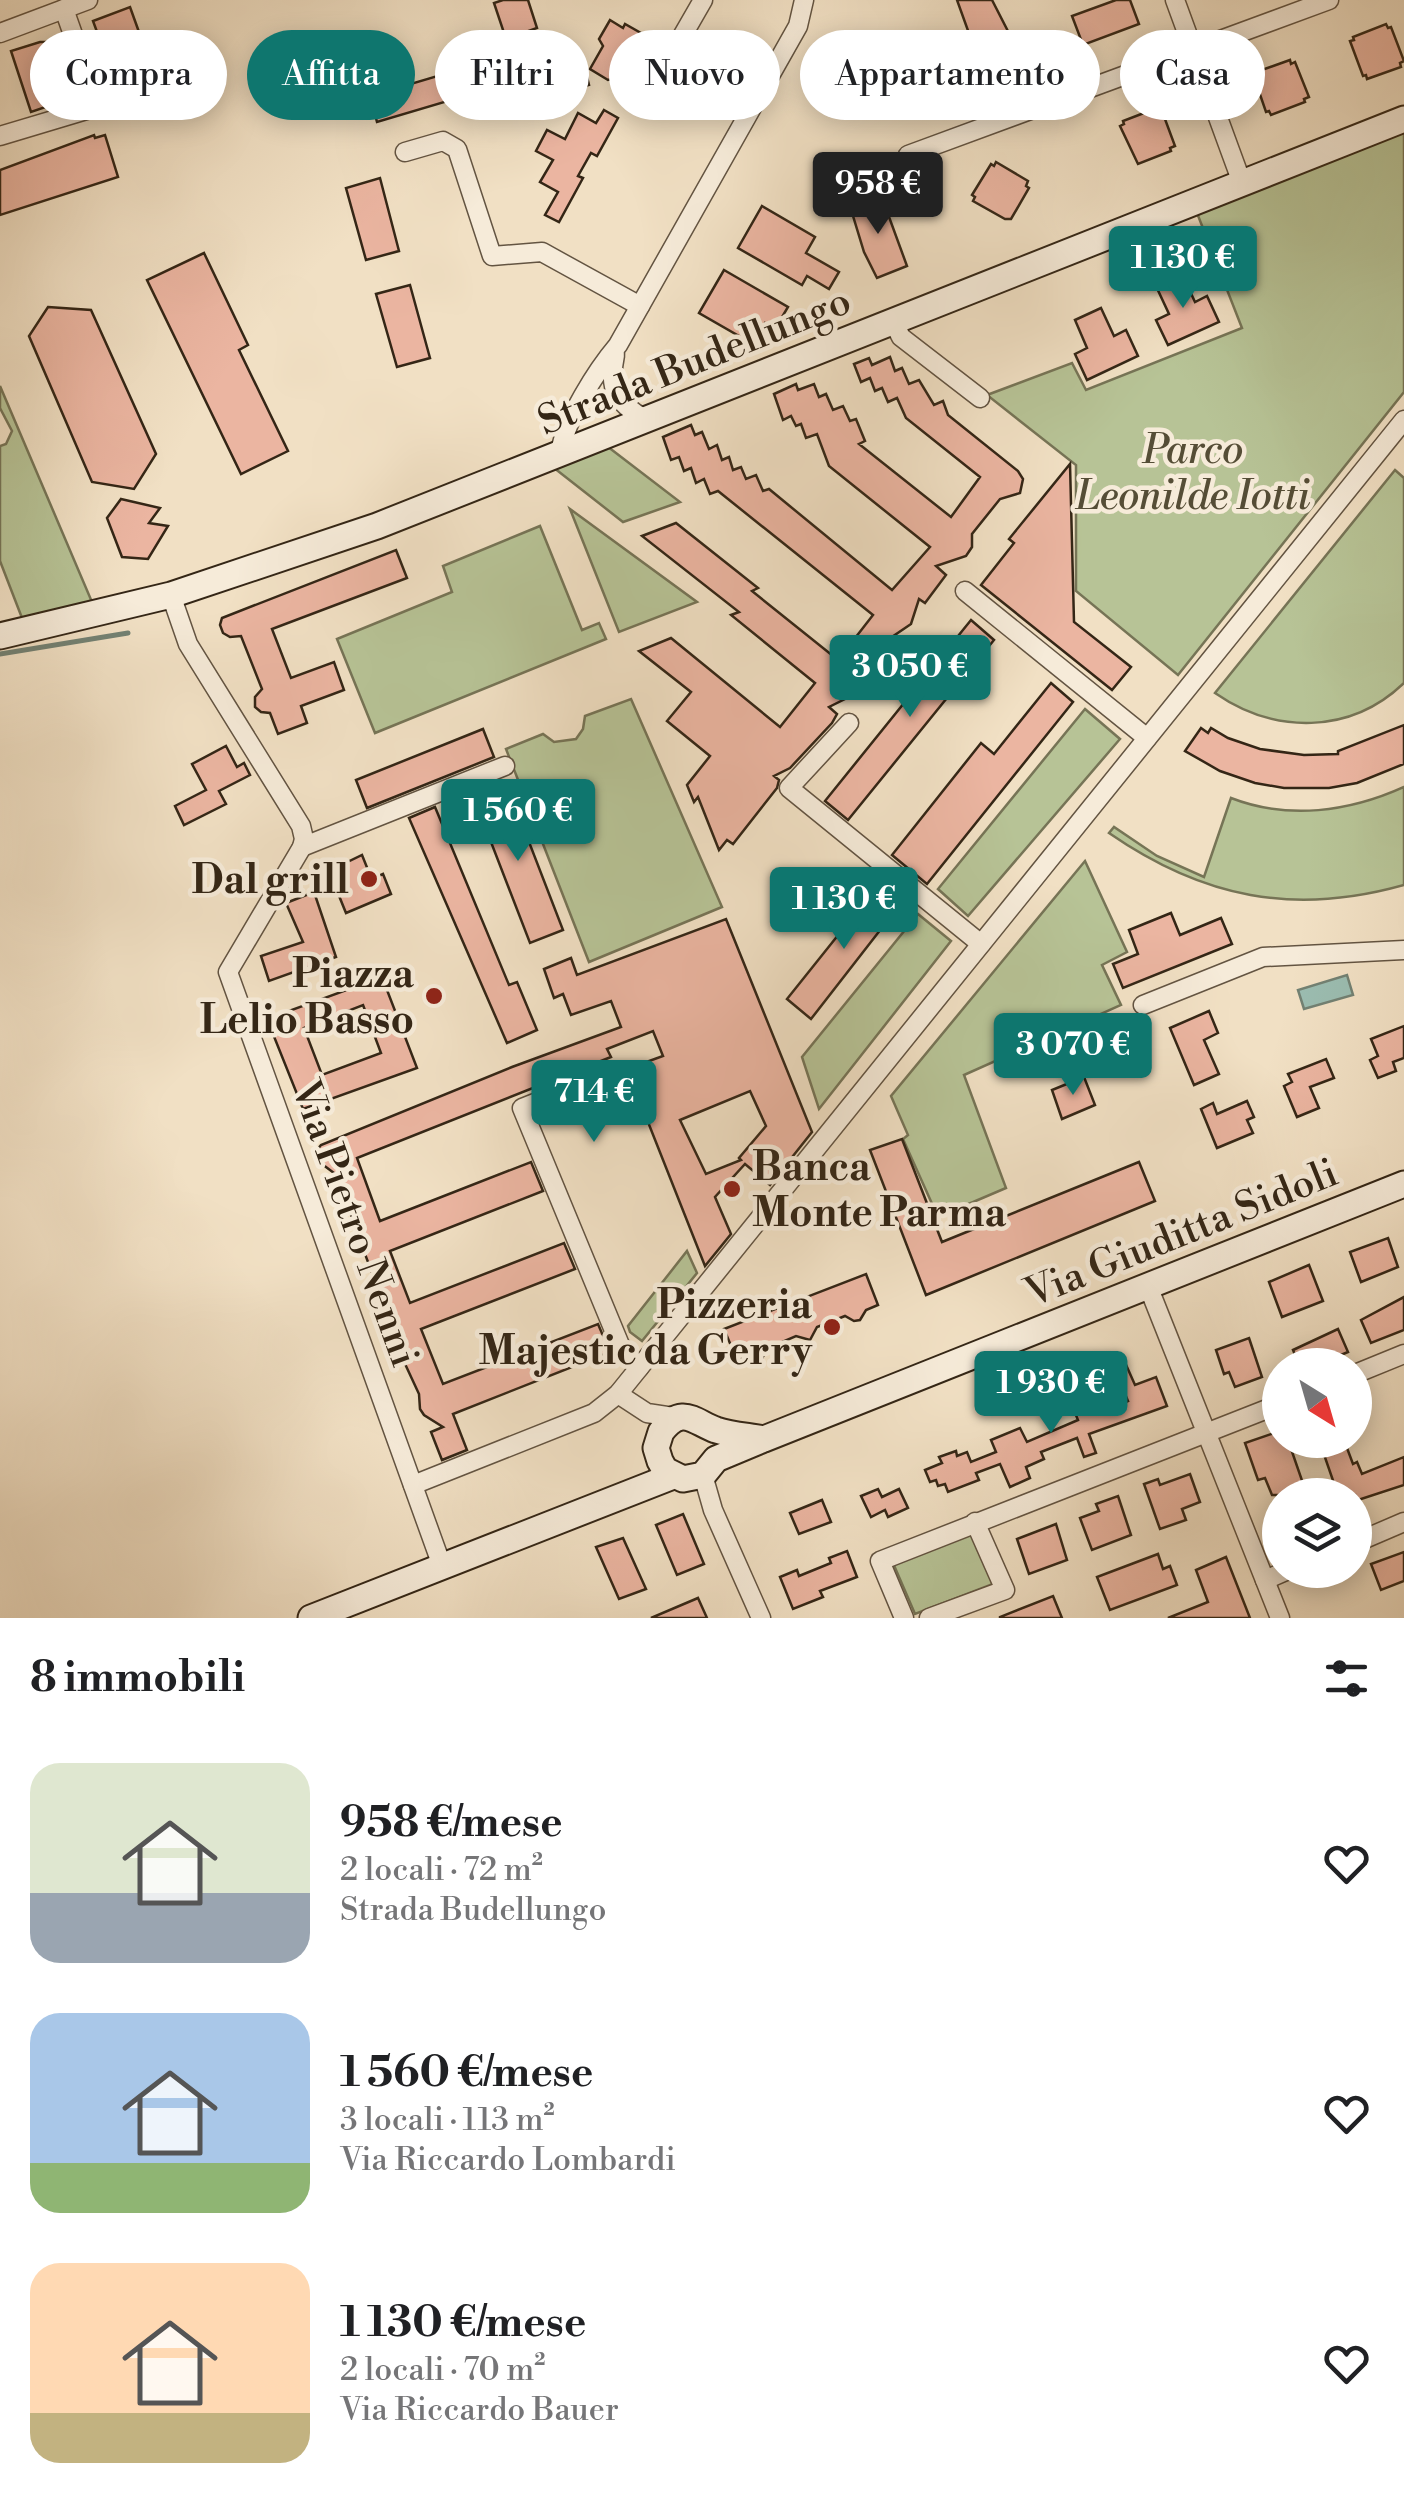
<!DOCTYPE html>
<html lang="it">
<head>
<meta charset="utf-8">
<style>
	:root { --surface:#fff; --page:#f2f2f2; --text:#202124; --muted:#757577; --accent:#0f766e }
	body { margin:0; font-family:"Libre Bodoni",serif; background:var(--page); color:var(--text); height:100vh; display:flex; flex-direction:column; font-size:38px; white-space:nowrap }
	* { box-sizing:border-box; margin:0 }
	p { font-size:32px; color:var(--muted) }
	.icon { flex:none; width:55px; height:55px; fill:none; stroke:currentColor; stroke-width:2; stroke-linecap:round; stroke-linejoin:round }
	.map { position:relative; height:1618px; overflow:hidden }
	.details { display:flex; flex-direction:column; background:var(--surface); flex:1 }
	.details>* { flex:none }
	.banner { position:absolute; left:30px; top:30px; width:1345px; height:90px; display:flex; gap:20px }
	.needle { width:65px; rotate:143deg }
	.tools { position:absolute; left:1262px; top:1348px; display:grid; gap:20px }
	.tools a { display:grid; place-items:center; width:110px; height:110px; border-radius:50%; background:var(--surface); box-shadow:0 5px 25px #0003; font-size:50px }
	.price { position:absolute; translate:-50% -85px; padding:0 22px; border-radius:10px; background:var(--accent); color:#fff; font-size:32px; line-height:65px; filter:drop-shadow(0 2px 5px #0008) }
	.price::after { content:''; position:absolute; left:50%; top:60px; width:30px; height:22px; margin-left:-15px; background:inherit; clip-path:polygon(0 0,100% 0,50% 100%) }
	.price.on { background:#222; color:#fff }
	ul { padding:0; list-style:none }
	li { display:flex; align-items:center; gap:30px; height:250px; padding:0 30px }
	li span { display:grid; place-items:center; flex:none; width:280px; height:200px; border-radius:30px; color:#555 }
	li>.icon { margin-inline-start:auto }
	span .icon { width:120px; height:120px; fill:#fffc; stroke-width:1 }
	li b { font-size:42px }
	h2 { display:flex; justify-content:space-between; align-items:center; height:120px; padding:0 30px; font-size:42px }
	.tag { padding:0 35px; border-radius:45px; background:var(--surface); box-shadow:0 5px 25px #0003; font-size:35px; line-height:90px }
	.tag.on { background:var(--accent); color:#fff }
	.map>svg:first-child { display:block }
</style>
</head>
<body>
<div class="map">
<svg width="1404" height="1618" viewBox="0 0 1404 1618">
	<rect width="100%" height="100%" fill="#f1e0c4"/>
	<filter id="stains"><feTurbulence type="fractalNoise" baseFrequency=".002" numOctaves="4"/><feColorMatrix values="0 0 0 0 .2 0 0 0 0 .09 0 0 0 0 .02 0 0 0 .5 -.17"/></filter>
	<radialGradient id="worn" r=".72"><stop offset=".6" stop-color="#630" stop-opacity="0"/><stop offset="1" stop-color="#630" stop-opacity=".3"/></radialGradient>
	<g fill="#b7c396" stroke="#767456" stroke-width="2.5">
		<polygon points="1404,132 1404,392 1178,675 1076,591 1076,465 987,395 1072,363 1086,390 1242,328 1197,213"/>
		<polygon points="0,386 92,602 22,618 0,561 0,446 6,444 12,431 0,408"/>
		<polygon points="599,440 680,502 623,522 549,464"/>
		<path d="M1395 470 1404 478V683C1350 735 1274 734 1215 693Z"/>
		<polygon points="570,509 697,602 619,632"/>
		<polygon points="540,526 582,630 599,623 606,639 375,733 337,639 452,592 443,566"/>
		<polygon points="631,699 722,907 589,962 506,749 543,734 554,742 576,739 583,729 585,716"/>
		<polygon points="1085,709 1120,739 968,916 938,889"/>
		<path d="M1404 787V885C1294 916 1203 898 1109 833L1114 827 1157 856 1204 877 1231 798C1288 820 1349 812 1404 787Z"/>
		<polygon points="1085,861 1127,952 1102,965 1121,1005 964,1075 1006,1188 938,1217 903,1139 908,1135 891,1096"/>
		<polygon points="918,914 951,941 819,1109 802,1057"/>
		<polygon points="687,1251 697,1273 642,1341 630,1332 628,1326"/>
		<polygon points="972,1533 993,1584 915,1614 893,1563"/>
	</g>
	<polygon fill="#9bbdb1" stroke="#728173" stroke-width="2.5" points="1347,975 1353,995 1304,1009 1298,990"/>
	<g fill="none" stroke-linecap="round" stroke-linejoin="round">
		<polyline stroke="#728173" stroke-width="5" points="0,654 128,633"/>
	</g>
	<g fill="#ebb5a1" stroke="#342616" stroke-width="2.5" fill-rule="evenodd">
		<polygon points="503,0 528,0 537,28 506,39 494,3"/>
		<polygon points="957,0 992,0 1013,41 1009,46 1018,69 910,108 900,80 975,50"/>
		<polygon points="1116,0 1130,0 1139,24 1083,45 1072,16"/>
		<polygon points="130,7 144,46 149,45 157,65 115,81 93,21"/>
		<polygon points="610,20 623,28 625,24 648,37 637,63 647,69 640,71 633,82 624,76 608,80 590,69 603,46 599,39"/>
		<polygon points="1386,24 1388,28 1391,27 1404,61 1400,63 1401,67 1367,79 1366,75 1363,76 1350,41 1354,40 1353,37"/>
		<polygon points="40,42 47,42 50,50 56,48 75,97 31,112 11,51"/>
		<polygon points="515,53 522,79 377,122 370,96"/>
		<polygon points="1290,60 1291,64 1295,62 1309,97 1304,99 1305,102 1271,115 1269,111 1266,112 1254,77 1257,76 1256,72"/>
		<polygon points="585,69 589,85 539,100 534,83"/>
		<polygon points="1157,108 1158,112 1162,111 1175,146 1170,148 1171,151 1138,164 1120,126 1124,124 1123,121"/>
		<polygon points="604,110 618,118 597,156 591,153 578,176 583,178 559,222 545,215 558,192 540,182 553,160 536,151 547,130 565,139 578,113 596,123"/>
		<polygon points="94,135 95,138 105,135 118,177 0,215 0,170"/>
		<polygon points="996,162 1028,181 1026,186 1029,188 1011,219 1005,219 973,201 975,197 972,195 991,164 994,166"/>
		<polygon points="380,178 399,251 366,260 346,188"/>
		<polygon points="881,195 907,266 877,278 864,252 850,206"/>
		<polygon points="762,206 815,237 806,253 839,272 829,289 807,276 802,285 738,248"/>
		<polygon points="204,253 248,345 239,350 288,451 241,474 147,280"/>
		<polygon points="724,270 788,307 775,329 765,323 753,344 699,313"/>
		<polygon points="1182,274 1195,302 1207,296 1219,322 1168,345 1156,320 1169,314 1156,286"/>
		<polygon points="410,285 430,358 397,367 376,294"/>
		<polygon points="48,307 91,310 156,454 134,489 92,482 29,336"/>
		<polygon points="1101,308 1114,336 1126,330 1138,356 1087,380 1075,354 1087,348 1075,320"/>
		<polygon points="890,357 895,371 902,368 909,384 919,380 934,405 943,401 948,415 1018,471 1023,479 1020,493 1000,499 972,534 972,547 966,556 936,566 946,575 925,603 919,599 911,624 889,639 893,643 853,695 829,707 837,714 832,723 790,768 774,776 779,780 777,788 733,844 727,840 719,850 698,797 694,802 687,785 710,756 667,721 691,692 639,651 671,638 780,727 815,683 731,615 739,612 642,536 676,523 758,588 752,591 838,660 873,615 718,491 710,494 704,479 696,483 691,468 684,471 679,457 671,460 663,437 691,425 695,435 702,432 709,449 717,445 722,460 729,457 733,470 741,467 746,479 756,475 763,491 769,489 892,590 930,547 829,466 817,434 806,438 801,424 796,426 791,416 783,420 774,394 796,384 798,390 814,384 819,397 826,394 833,410 843,406 850,421 856,419 865,441 859,444 951,517 980,477 906,418 897,398 888,402 882,388 875,391 870,378 861,382 854,364 869,358 872,365"/>
		<polygon points="1070,464 1074,622 1131,667 1112,690 981,585 1014,543 1009,539"/>
		<polygon points="121,499 160,508 149,523 168,526 148,559 122,557 107,518"/>
		<polygon points="396,550 407,578 272,629 291,678 334,662 344,690 301,706 307,723 278,734 270,713 261,712 255,707 255,697 262,689 241,636 230,637 223,633 220,625 222,618"/>
		<polygon points="971,620 994,640 848,820 825,801"/>
		<polygon points="1051,683 1073,702 927,884 892,855 981,743 994,754"/>
		<polygon points="1404,725 1404,764 1357,783 1329,788 1284,788 1255,783 1220,771 1185,751 1201,728 1208,733 1211,728 1228,738 1260,749 1304,755 1338,754 1338,751"/>
		<polygon points="483,729 494,757 367,808 356,780"/>
		<polygon points="226,746 237,767 244,763 250,775 219,791 226,804 184,825 175,806 206,790 192,764"/>
		<polygon points="507,785 563,930 530,943 474,798"/>
		<polygon points="435,807 509,985 517,982 537,1030 507,1043 409,818"/>
		<polygon points="362,855 370,875 374,878 383,874 391,894 346,913 329,871"/>
		<polygon points="879,884 902,902 811,1019 787,999"/>
		<polygon points="314,892 336,957 269,981 261,956 303,942 286,903"/>
		<polygon points="1171,913 1180,935 1221,918 1232,944 1123,988 1113,964 1138,954 1129,930"/>
		<path d="M726 919 812 1132 770 1185 745 1164 715 1197 731 1234 705 1266 627 1069 663 1056 653 1031 607 1049 611 1057 357 1158 380 1221 531 1162 543 1191 390 1251 410 1303 564 1243 575 1269 421 1329 443 1384 598 1324 610 1352 453 1414 467 1450 442 1460 431 1432 443 1427 424 1415 420 1409 419 1394 387 1325 388 1315 365 1254 357 1243V1230L334 1173 318 1161 317 1150 321 1145 512 1067 621 1027 611 1001 571 1015 563 994 554 998 544 969 571 958 577 975ZM750 1091 766 1126 739 1158 741 1160 706 1174 680 1120Z"/>
		<path d="M382 977 417 1068 303 1109 267 1019ZM363 1005 381 1053 322 1075 304 1028Z"/>
		<polygon points="1209,1011 1218,1033 1204,1040 1219,1074 1194,1085 1170,1028"/>
		<polygon points="1404,1026 1404,1058 1393,1062 1396,1071 1378,1078 1370,1060 1378,1056 1371,1039"/>
		<polygon points="1326,1059 1334,1078 1310,1087 1319,1108 1297,1117 1284,1086 1292,1082 1288,1074"/>
		<polygon points="1084,1077 1095,1105 1062,1119 1052,1090"/>
		<polygon points="1247,1101 1254,1117 1247,1120 1253,1133 1217,1148 1201,1109 1213,1103 1217,1114"/>
		<polygon points="902,1139 942,1242 1139,1162 1155,1201 926,1295 870,1150"/>
		<polygon points="1388,1238 1398,1267 1361,1282 1350,1252"/>
		<polygon points="1309,1265 1323,1301 1282,1317 1269,1282"/>
		<polygon points="866,1274 878,1305 866,1310 860,1320 854,1321 845,1316 817,1327 810,1340 796,1336 768,1348 761,1360 748,1356 737,1360 724,1329"/>
		<polygon points="1404,1297 1404,1330 1371,1343 1361,1320"/>
		<polygon points="1338,1329 1348,1352 1317,1365 1299,1365 1293,1350"/>
		<polygon points="1249,1338 1262,1377 1235,1387 1229,1372 1224,1374 1216,1350"/>
		<polygon points="1123,1358 1135,1385 1156,1377 1167,1406 1089,1434 1096,1453 1084,1457 1077,1438 1041,1452 1044,1459 1026,1467 1030,1478 1010,1487 1000,1464 976,1473 979,1480 948,1492 945,1484 938,1486 936,1480 930,1482 925,1470 942,1463 939,1457 956,1451 957,1456 967,1452 971,1462 996,1452 991,1440 1020,1428 1027,1442 1078,1420 1069,1398 1080,1394 1083,1400 1094,1396 1100,1413 1128,1401 1112,1363"/>
		<polygon points="1280,1431 1280,1440 1288,1440 1307,1495 1272,1495 1265,1478 1258,1480 1245,1443"/>
		<polygon points="1319,1440 1344,1440 1353,1464 1357,1462 1362,1474 1404,1457 1404,1485 1355,1501 1355,1495 1338,1495"/>
		<polygon points="1190,1474 1200,1502 1182,1509 1186,1520 1160,1529 1144,1484 1158,1479 1160,1485"/>
		<polygon points="878,1489 882,1497 899,1489 908,1508 888,1517 885,1510 871,1517 861,1496"/>
		<polygon points="1118,1496 1131,1535 1092,1550 1080,1518 1099,1511 1096,1504"/>
		<polygon points="822,1500 831,1522 799,1534 790,1513"/>
		<polygon points="683,1514 704,1564 677,1575 656,1525"/>
		<polygon points="1056,1524 1067,1560 1029,1574 1017,1539"/>
		<polygon points="623,1538 646,1589 619,1599 596,1547"/>
		<polygon points="847,1551 857,1577 820,1591 823,1597 793,1609 780,1577 797,1570 799,1576 831,1563 829,1558"/>
		<polygon points="1404,1552 1404,1581 1381,1590 1371,1564"/>
		<polygon points="1158,1554 1163,1569 1170,1566 1177,1585 1110,1610 1097,1577"/>
		<polygon points="1226,1557 1250,1618 1168,1618 1208,1602 1196,1570"/>
		<polygon points="1053,1596 1062,1618 1000,1618 1000,1617"/>
		<polygon points="698,1598 707,1618 651,1618"/>
	</g>
	<g fill="none" stroke-linecap="round" stroke-linejoin="round">
		<defs>
			<g id="street">
				<polyline points="703,0 680,40 761,91"/>
				<polyline points="1175,0 1242,183"/>
				<polyline points="0,33 88,0"/>
				<polyline points="0,136 90,109 95,97 64,9"/>
				<polyline points="405,152 443,141 457,149 492,256 542,252 640,306"/>
				<polyline points="908,155 1329,0"/>
				<polyline points="893,321 901,337 980,398"/>
				<path d="M615 355C608 388 616 403 645 419"/>
				<path d="M560 452C566 419 596 371 618 345L798 26 804 0"/>
				<polyline points="965,591 1147,738"/>
				<polyline points="171,595 188,644 301,826 304,839 302,847 228,972 442,1566"/>
				<polyline points="849,723 789,788 981,944"/>
				<polyline points="302,847 505,766"/>
				<polyline points="1143,1005 1263,957 1404,950"/>
				<polyline points="615,1071 522,1108 620,1345 639,1368"/>
				<polyline points="1148,1286 1280,1618"/>
				<polyline points="1355,1374 1404,1354"/>
				<polyline points="618,1394 647,1413 680,1418"/>
				<polyline points="703,1475 713,1510 761,1618"/>
				<polyline points="413,1485 594,1413 618,1394 1404,420"/>
				<polyline points="1355,1543 1404,1522"/>
				<polyline points="1265,1580 1288,1570"/>
				<polyline points="904,1618 880,1561 1280,1404"/>
				<polyline points="929,1618 1005,1590 975,1522"/>
			</g>
			<g id="secondary">
				<polyline points="0,636 171,595 377,526 1404,119"/>
				<path d="M764 1439C748 1436 731 1435 716 1430 694 1422 682 1404 661 1432L656 1448 660 1461 665 1470 683 1479 703 1475 716 1459 764 1439 1404 1184"/>
				<polyline points="311,1618 673,1476"/>
			</g>
		</defs>
		<use href="#street" stroke="#635442" stroke-width="21"/>
		<use href="#secondary" stroke="#342616" stroke-width="29"/>
		<use href="#street" stroke="#f6ebd9" stroke-width="18"/>
		<use href="#secondary" stroke="#f6ebd9" stroke-width="25"/>
	</g>
	<g fill="#8f2418" stroke="#f6ebd9" stroke-width="4">
		<circle cx="369" cy="879" r="10"/>
		<circle cx="434" cy="996" r="10"/>
		<circle cx="732" cy="1189" r="10"/>
		<circle cx="832" cy="1327" r="10"/>
	</g>
	<g text-anchor="middle" stroke-width="9" stroke-linejoin="round" paint-order="stroke">
		<g font-size="40" fill="#342616" stroke="#f6ebd9">
			<text transform="translate(694 360) rotate(-22)" y="14">Strada Budellungo</text>
			<text transform="translate(356 1223) rotate(70)" y="14">Via Pietro Nenni</text>
			<text transform="translate(1181 1232) rotate(-22)" y="14">Via Giuditta Sidoli</text>
		</g>
		<g font-size="40" font-style="italic" fill="#554d36" stroke="#f6ebd9">
			<text x="1193" y="463">Parco<tspan x="1193" dy="46">Leonilde Iotti</tspan></text>
		</g>
		<g font-size="40" font-weight="bold" fill="#342616" stroke="#f6ebd9" text-anchor="end">
			<text x="349" y="893">Dal grill</text>
			<text x="414" y="987">Piazza<tspan x="414" dy="46">Lelio Basso</tspan></text>
			<text x="752" y="1180" text-anchor="start">Banca<tspan x="752" dy="46">Monte Parma</tspan></text>
			<text x="812" y="1318">Pizzeria<tspan x="812" dy="46">Majestic da Gerry</tspan></text>
		</g>
	</g>
	<rect width="100%" height="100%" filter="url(#stains)"/>
	<rect width="100%" height="100%" fill="url(#worn)"/>
</svg>
<div class="tools">
<a><svg class="needle" viewBox="-14 -14 28 28"><path d="M0-13l5 13h-10z" fill="#e53935"/><path d="M0 13l5-13h-10z" fill="#757577"/></svg></a>
<a><svg class="icon" aria-label="layers" viewBox="0 0 24 24"><path d="M12 4l9 5-9 5-9-5zM3 14l9 5 9-5"/></svg></a>
</div>
<b class="price on" style="left:878px;top:237px">958 €</b>
<b class="price" style="left:1183px;top:311px">1 130 €</b>
<b class="price" style="left:910px;top:720px">3 050 €</b>
<b class="price" style="left:518px;top:864px">1 560 €</b>
<b class="price" style="left:844px;top:952px">1 130 €</b>
<b class="price" style="left:1073px;top:1098px">3 070 €</b>
<b class="price" style="left:594px;top:1145px">714 €</b>
<b class="price" style="left:1051px;top:1436px">1 930 €</b>
<div class="banner">
<a class="tag">Compra</a>
<a class="tag on">Affitta</a>
<a class="tag">Filtri</a>
<a class="tag">Nuovo</a>
<a class="tag">Appartamento</a>
<a class="tag">Casa</a>
</div>
</div>
<section class="details">
<h2>8 immobili<svg class="icon" aria-label="filters" viewBox="0 0 24 24"><path d="M4 7h16M4 17h16"/><circle cx="9" cy="7" r="2"/><circle cx="15" cy="17" r="2"/></svg></h2>
<ul>
<li><span style="background:linear-gradient(#dfe7d0 65%,#9aa5b1 0)"><svg class="icon" aria-label="home" viewBox="0 0 24 24"><path d="M3 11l9-7 9 7M6 9v11h12V9"/></svg></span><div><b>958 €/mese</b><p>2 locali · 72 m²</p><p>Strada Budellungo</p></div><svg class="icon" aria-label="heart" viewBox="0 0 24 24"><path d="M12 20l-8-8c-3-5 5-10 8-4 3-6 11-1 8 4z"/></svg></li>
<li><span style="background:linear-gradient(#a9c7e8 75%,#8fb573 0)"><svg class="icon" aria-label="home" viewBox="0 0 24 24"><path d="M3 11l9-7 9 7M6 9v11h12V9"/></svg></span><div><b>1 560 €/mese</b><p>3 locali · 113 m²</p><p>Via Riccardo Lombardi</p></div><svg class="icon" aria-label="heart" viewBox="0 0 24 24"><path d="M12 20l-8-8c-3-5 5-10 8-4 3-6 11-1 8 4z"/></svg></li>
<li><span style="background:linear-gradient(#ffd9b3 75%,#c2b280 0)"><svg class="icon" aria-label="home" viewBox="0 0 24 24"><path d="M3 11l9-7 9 7M6 9v11h12V9"/></svg></span><div><b>1 130 €/mese</b><p>2 locali · 70 m²</p><p>Via Riccardo Bauer</p></div><svg class="icon" aria-label="heart" viewBox="0 0 24 24"><path d="M12 20l-8-8c-3-5 5-10 8-4 3-6 11-1 8 4z"/></svg></li>
</ul>
</section>
</body>
</html>
